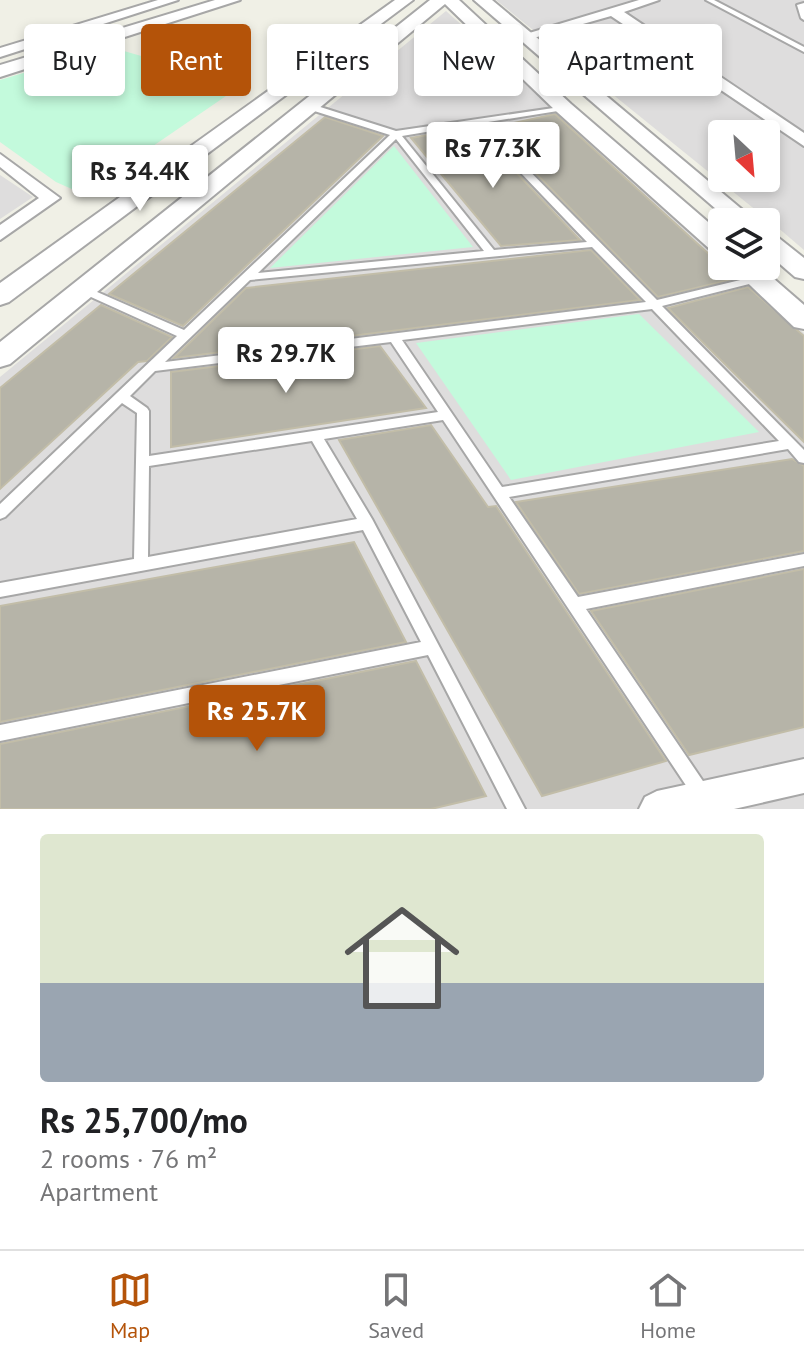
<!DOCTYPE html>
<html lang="en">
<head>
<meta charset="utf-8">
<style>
	:root { --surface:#fff; --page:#f2f2f2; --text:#202124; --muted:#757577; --line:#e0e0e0; --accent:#b45309 }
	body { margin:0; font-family:"PT Sans",sans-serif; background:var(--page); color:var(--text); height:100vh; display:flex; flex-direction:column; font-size:30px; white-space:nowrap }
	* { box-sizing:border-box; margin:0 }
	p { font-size:26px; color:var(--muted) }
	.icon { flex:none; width:44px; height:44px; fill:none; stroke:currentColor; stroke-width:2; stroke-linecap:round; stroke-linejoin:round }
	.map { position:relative; height:809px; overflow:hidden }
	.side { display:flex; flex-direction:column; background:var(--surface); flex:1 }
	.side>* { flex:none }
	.guide { position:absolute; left:24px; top:24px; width:756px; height:72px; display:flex; gap:16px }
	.needle { width:52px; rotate:154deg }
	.fabs { position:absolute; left:708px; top:120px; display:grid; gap:16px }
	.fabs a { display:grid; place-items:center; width:72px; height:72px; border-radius:8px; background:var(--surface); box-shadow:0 4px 12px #0003; font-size:40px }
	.price { position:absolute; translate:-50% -68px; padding:0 18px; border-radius:8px; background:#fff; color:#222; font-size:26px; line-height:52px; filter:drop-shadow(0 2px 4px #0008) }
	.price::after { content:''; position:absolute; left:50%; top:48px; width:24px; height:18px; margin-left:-12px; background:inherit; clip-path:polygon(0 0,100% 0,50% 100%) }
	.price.on { background:var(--accent); color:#fff }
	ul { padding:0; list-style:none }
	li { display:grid; align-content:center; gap:16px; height:424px; padding:0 40px }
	li span { display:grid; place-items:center; height:248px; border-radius:8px; color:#555 }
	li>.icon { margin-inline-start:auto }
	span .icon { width:144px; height:144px; fill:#fffc; stroke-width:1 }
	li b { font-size:34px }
	.pill { padding:0 28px; border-radius:8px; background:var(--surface); box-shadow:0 4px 12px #0003; font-size:28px; line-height:72px }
	.pill.on { background:var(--accent); color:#fff }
	.menu { display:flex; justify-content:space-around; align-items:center; height:112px; border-top:2px solid var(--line); background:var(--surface); font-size:22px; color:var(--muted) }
	.menu a { display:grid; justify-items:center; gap:4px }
	.menu .on { color:var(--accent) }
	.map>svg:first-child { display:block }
</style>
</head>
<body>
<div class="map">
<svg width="804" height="809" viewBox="0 0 804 809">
	<rect width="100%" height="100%" fill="#f0f0e6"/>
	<g fill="#dedddd" fill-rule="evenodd">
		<path d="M496 0H804V250L783 232ZM722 134H766V178H722Z"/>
		<polygon points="446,11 722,258 722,266 730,266 804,333 804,809 0,809 0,377"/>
		<polygon points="0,175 33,197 0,219"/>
	</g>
	<g fill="#c3fadc">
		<polygon points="110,47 242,85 83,194 56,182 0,142 0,80"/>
		<polygon points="394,146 473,247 270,268"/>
		<polygon points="639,314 759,432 511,480 416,343"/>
	</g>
	<g fill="#b6b4a8" stroke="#c2bda8" stroke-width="2">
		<polygon points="555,114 722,266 738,278 658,297 491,128"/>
		<polygon points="325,117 383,136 183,326 109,294"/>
		<polygon points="449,131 453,136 477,131 580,240 501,246 411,138"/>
		<polygon points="591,250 640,300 174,358 246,288"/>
		<polygon points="748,287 804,336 804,442 668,308"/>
		<polygon points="101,305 172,337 147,361 138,362 0,489 0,388"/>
		<polygon points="380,346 426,408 171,447 171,372"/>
		<polygon points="431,425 488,507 496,506 666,761 542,796 339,440"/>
		<polygon points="792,459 804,466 804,551 579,594 516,502"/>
		<polygon points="354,542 406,642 0,722 0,606"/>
		<polygon points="804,569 804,727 689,755 591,611"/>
		<polygon points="416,661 486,796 431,809 0,809 0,744"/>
	</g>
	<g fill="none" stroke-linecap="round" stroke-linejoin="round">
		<defs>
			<g id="service">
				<polygon points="706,0 714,0 804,47 804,52"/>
				<polygon points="804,3 804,20 801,18 797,5"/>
				<path d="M308 105H314L396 131 567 106V110H564L482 123 657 300 757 276 762 279 761 281 662 306 804 450V463L799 462 788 449 509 497 578 597 804 554V566L586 609 709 790 712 796 709 802 703 805 697 802 443 420 324 439 372 519 525 809H507L428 655 0 741V725L421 642 363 530 0 597V583L134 559 137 413 122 403 5 517 0 519V504L177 336 80 292 79 290 84 287 88 288 184 330 390 135 308 109ZM474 124 587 242 494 250 402 136ZM396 139 484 251 258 273ZM592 247 646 302 165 362 250 280ZM652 309 779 441 502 487 402 340ZM391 342 438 412 149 456V411L147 408 130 396 155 371ZM312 441 357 519 148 557 149 466Z"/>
			</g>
			<g id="minor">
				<polygon points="158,0 178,0 0,57 0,48"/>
				<polygon points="639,0 659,0 624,12 804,133 804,146 611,16 523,41 516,37"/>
				<polygon points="0,154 60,198 0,240 0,225 39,198 0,167"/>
				<polygon points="804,759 804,793 734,809 639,809 645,797 657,791"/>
			</g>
			<g id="tertiary">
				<polygon points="215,0 240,0 0,77 0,65"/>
				<polygon points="395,0 413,0 9,302 0,305 0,283"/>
				<polygon points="430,0 459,0 571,104 722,234 722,255 713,252 557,112 445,4 10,364 0,367 0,342"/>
				<polygon points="474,0 492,0 757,222 731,222"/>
				<polygon points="766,233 775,235 804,258 804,279 795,277 766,252"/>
				<polygon points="730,266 759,266 804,305 804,329 794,327"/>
			</g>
		</defs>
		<use href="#service" stroke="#a7a7a7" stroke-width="4"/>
		<use href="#minor" stroke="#a7a7a7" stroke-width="4"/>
		<use href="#tertiary" stroke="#a7a7a7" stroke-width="4"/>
		<use href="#service" fill="#fff" fill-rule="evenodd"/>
		<use href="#minor" fill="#fff" fill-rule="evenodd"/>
		<use href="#tertiary" fill="#fff" fill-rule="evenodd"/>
	</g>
</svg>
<div class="fabs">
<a><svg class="needle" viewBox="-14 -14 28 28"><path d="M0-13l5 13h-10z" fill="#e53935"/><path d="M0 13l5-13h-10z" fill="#757577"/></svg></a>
<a><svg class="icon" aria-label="layers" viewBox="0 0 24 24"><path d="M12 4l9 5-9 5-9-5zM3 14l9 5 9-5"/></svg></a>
</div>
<b class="price" style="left:493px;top:190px">Rs 77.3K</b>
<b class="price" style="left:140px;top:213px">Rs 34.4K</b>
<b class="price" style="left:286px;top:395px">Rs 29.7K</b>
<b class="price on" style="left:257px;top:753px">Rs 25.7K</b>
<div class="guide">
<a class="pill">Buy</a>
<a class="pill on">Rent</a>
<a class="pill">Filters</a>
<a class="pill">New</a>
<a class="pill">Apartment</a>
</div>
</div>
<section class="side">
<ul>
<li><span style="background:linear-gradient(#dfe7d0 60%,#9aa5b1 0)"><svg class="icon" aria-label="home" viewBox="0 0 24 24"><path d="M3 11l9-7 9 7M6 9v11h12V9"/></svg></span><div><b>Rs 25,700/mo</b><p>2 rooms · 76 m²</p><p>Apartment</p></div></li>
</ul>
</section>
<nav class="menu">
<a class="on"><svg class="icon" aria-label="map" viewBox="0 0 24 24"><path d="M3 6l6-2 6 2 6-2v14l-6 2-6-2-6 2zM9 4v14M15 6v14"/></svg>Map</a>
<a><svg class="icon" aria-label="saved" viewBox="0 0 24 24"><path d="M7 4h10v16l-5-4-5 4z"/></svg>Saved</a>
<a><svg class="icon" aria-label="home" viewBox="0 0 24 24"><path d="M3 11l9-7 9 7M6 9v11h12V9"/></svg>Home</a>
</nav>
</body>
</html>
